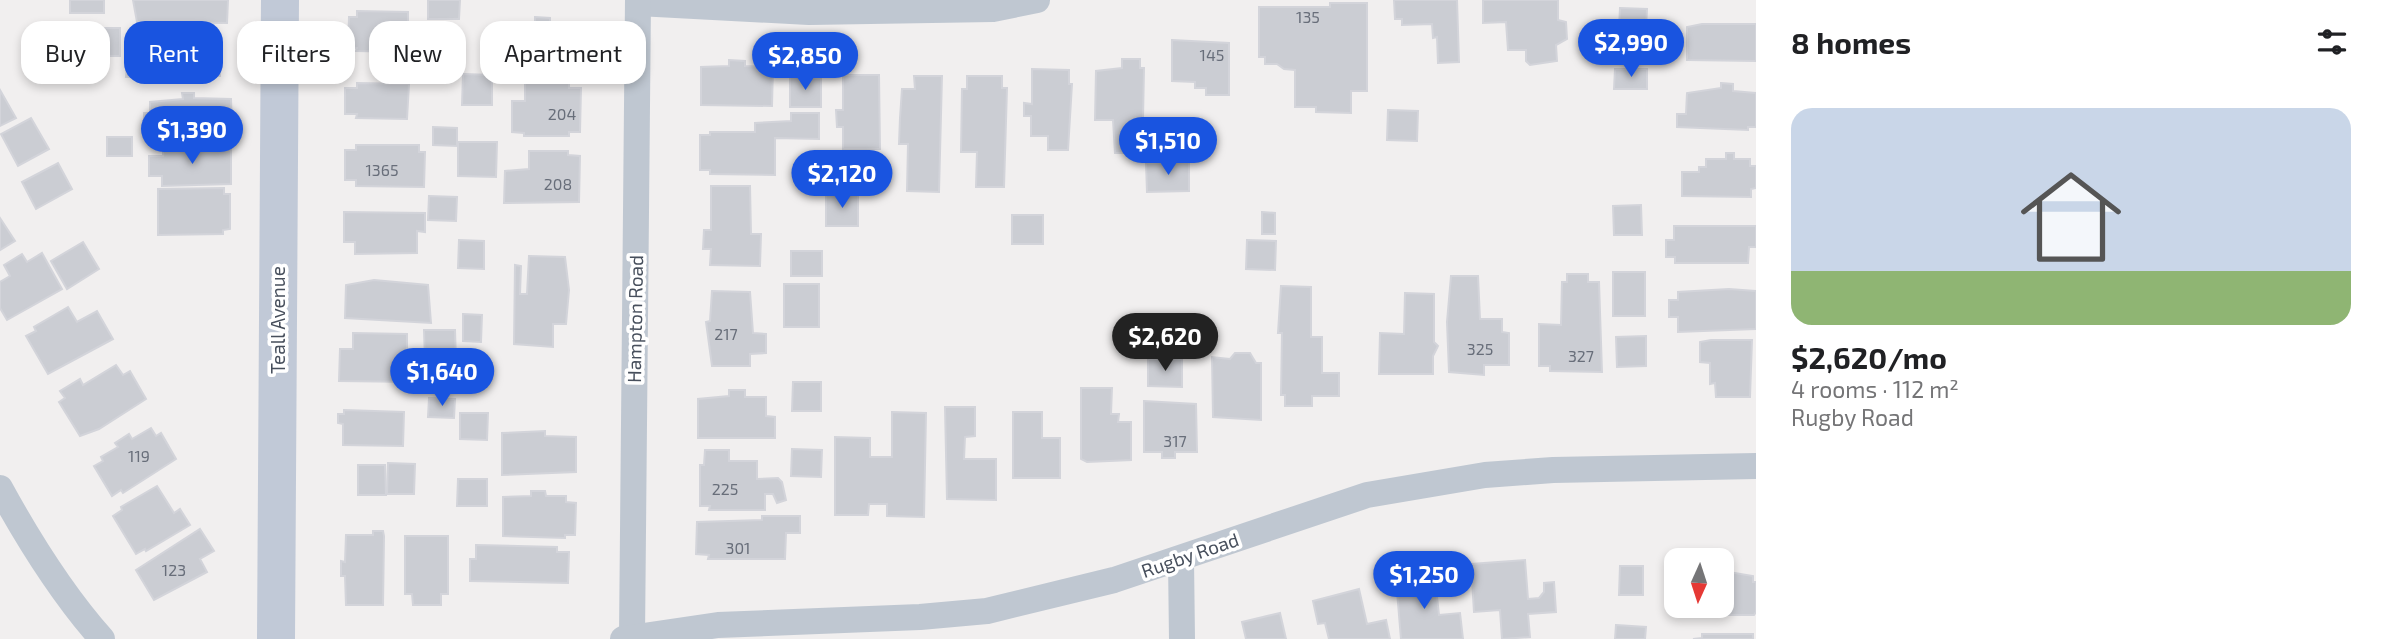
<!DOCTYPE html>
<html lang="en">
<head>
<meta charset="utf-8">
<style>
	:root { --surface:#fff; --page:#f2f2f2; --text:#202124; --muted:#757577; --accent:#1954e0 }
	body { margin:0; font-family:"Exo 2",sans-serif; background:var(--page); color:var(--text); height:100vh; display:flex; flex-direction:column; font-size:26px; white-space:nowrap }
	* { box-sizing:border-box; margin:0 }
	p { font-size:23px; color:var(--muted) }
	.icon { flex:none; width:38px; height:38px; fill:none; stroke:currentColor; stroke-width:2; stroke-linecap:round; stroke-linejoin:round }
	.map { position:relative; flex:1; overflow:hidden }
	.details { display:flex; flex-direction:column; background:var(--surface); width:630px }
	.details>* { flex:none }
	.hud { position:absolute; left:21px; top:21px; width:665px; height:63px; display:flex; gap:14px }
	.needle { width:46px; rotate:183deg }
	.buttons { position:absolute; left:1664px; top:548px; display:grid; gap:14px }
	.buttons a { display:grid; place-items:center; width:70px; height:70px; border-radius:14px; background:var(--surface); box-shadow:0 4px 10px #0003; font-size:35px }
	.price { position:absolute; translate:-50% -60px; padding:0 16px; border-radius:24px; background:var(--accent); color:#fff; font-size:23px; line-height:46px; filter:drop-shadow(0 2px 4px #0008) }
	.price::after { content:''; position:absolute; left:50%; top:42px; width:21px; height:16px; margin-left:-10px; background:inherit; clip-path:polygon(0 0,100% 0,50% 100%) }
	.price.current { background:#222; color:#fff }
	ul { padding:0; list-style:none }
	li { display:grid; align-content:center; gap:14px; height:371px; padding:0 35px }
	li span { display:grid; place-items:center; height:217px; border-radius:21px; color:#555 }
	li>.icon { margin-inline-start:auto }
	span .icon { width:126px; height:126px; fill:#fffc; stroke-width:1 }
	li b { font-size:30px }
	h2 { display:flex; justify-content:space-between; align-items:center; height:84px; padding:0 35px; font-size:30px }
	.tag { padding:0 24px; border-radius:21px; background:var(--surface); box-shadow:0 4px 10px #0003; font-size:24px; line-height:63px }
	.tag.current { background:var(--accent); color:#fff }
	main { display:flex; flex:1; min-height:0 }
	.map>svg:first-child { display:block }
</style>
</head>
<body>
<main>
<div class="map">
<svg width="1756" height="639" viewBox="0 0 1756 639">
	<rect width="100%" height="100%" fill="#f1efef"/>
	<g fill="#cbcdd3" stroke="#d3d4da" stroke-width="2">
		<rect x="70" y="0" width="34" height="13"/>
		<polygon points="133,0 228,0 227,23 137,22"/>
		<polygon points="428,0 460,0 459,19 428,19"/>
		<polygon points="1394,0 1457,0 1459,62 1438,63 1437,37 1433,38 1432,24 1402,25 1402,19 1395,19"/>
		<polygon points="1483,0 1558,0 1558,20 1566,22 1567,39 1556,45 1557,61 1530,65 1526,61 1526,50 1508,50 1506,22 1483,23"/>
		<polygon points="1330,3 1367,3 1367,91 1351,91 1351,113 1316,112 1316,107 1295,107 1295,70 1284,69 1277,64 1265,64 1265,57 1259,57 1259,7 1330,7"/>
		<polygon points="1620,8 1647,9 1646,28 1619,28"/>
		<polygon points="357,11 408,12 408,27 415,27 414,47 408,47 408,52 356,51 357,48 348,47 349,17 357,17"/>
		<polygon points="535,17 550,18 550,24 581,28 581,64 569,64 568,68 516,66 515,63 506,63 507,33 514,32 514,23 535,24"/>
		<polygon points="1702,24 1756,24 1756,61 1687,60 1687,27"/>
		<polygon points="89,28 120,28 120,56 90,56"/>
		<polygon points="1172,40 1229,43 1229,95 1206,95 1206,88 1195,88 1195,82 1172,81"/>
		<polygon points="187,45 209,45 209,49 220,49 220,76 126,77 128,56 139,56 138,53 157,52 162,48 187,51"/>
		<polygon points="1122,59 1140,59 1140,68 1144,68 1143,119 1139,119 1139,136 1134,136 1134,153 1115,153 1113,120 1095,120 1096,71 1122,68"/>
		<polygon points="729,60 745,61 745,66 773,67 772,106 701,105 701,67 729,66"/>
		<polygon points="1032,69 1069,70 1069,84 1072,84 1068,150 1048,150 1048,136 1031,136 1031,116 1024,116 1024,103 1032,104"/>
		<polygon points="1615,69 1647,69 1647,89 1614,89"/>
		<polygon points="463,74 492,75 492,105 462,105"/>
		<polygon points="843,75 879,75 880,149 843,149 843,127 837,127 836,110 843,110"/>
		<polygon points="914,76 942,76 939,192 907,191 908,144 899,144 900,118 902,89 915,89"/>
		<polygon points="967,76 1002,76 1002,88 1007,88 1004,187 976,187 977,152 961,152 962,89 967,89"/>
		<polygon points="790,77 821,78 821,107 790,107"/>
		<polygon points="525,82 569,82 569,88 581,88 580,132 569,132 569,136 524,136 524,133 512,132 512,101 525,101"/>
		<polygon points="357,83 409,84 407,119 356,118 357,114 345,114 345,88 357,88"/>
		<polygon points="1721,83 1733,84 1733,91 1756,93 1756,127 1748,127 1748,130 1677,127 1677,114 1686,114 1687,93 1721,88"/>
		<polygon points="0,90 16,118 0,126"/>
		<polygon points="182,93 194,93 194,98 231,99 232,125 204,125 204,132 184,132 184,125 172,124 172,130 144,129 144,113 150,113 150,102 183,99"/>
		<polygon points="1388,110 1418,111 1417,141 1387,140"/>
		<polygon points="791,113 819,113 819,139 775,138 775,175 710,174 710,170 700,170 700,135 710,135 710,132 755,132 755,123 791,121"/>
		<polygon points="31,118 49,149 18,166 1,134"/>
		<polygon points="433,127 457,128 457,146 433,145"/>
		<rect x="107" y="137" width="25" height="19"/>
		<polygon points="458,142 497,142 496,177 458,176"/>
		<polygon points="356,145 419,145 419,152 425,152 424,187 356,186 356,180 345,180 345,150 356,150"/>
		<polygon points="163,147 231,149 231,184 162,186 162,176 149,176 149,156 163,156"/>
		<polygon points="529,151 568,151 568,155 580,156 579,202 504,203 505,171 529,169"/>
		<polygon points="1726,153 1734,153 1734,159 1750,159 1750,166 1756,166 1756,188 1751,189 1751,197 1682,196 1682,172 1699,172 1699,167 1706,167 1706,159 1726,159"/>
		<polygon points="1189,162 1189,191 1147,192 1146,163"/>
		<polygon points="58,163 72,189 36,209 22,182"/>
		<polygon points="711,186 750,186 751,234 761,234 760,266 710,265 711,249 703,249 704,230 711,230"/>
		<polygon points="224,188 224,194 230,194 230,229 223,230 223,234 158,235 158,189"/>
		<rect x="826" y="195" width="32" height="31"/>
		<polygon points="429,196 457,197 456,221 428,220"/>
		<polygon points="1641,205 1642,235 1614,235 1613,206"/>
		<polygon points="344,212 425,213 425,232 417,231 417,253 355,254 355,242 344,242"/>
		<polygon points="1262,212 1275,213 1275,234 1262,234"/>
		<rect x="1012" y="215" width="31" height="29"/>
		<polygon points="0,218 15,241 0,250"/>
		<polygon points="1674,226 1756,226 1756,247 1749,247 1748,263 1675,263 1675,257 1666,257 1666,240 1674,240"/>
		<polygon points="459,240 484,241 484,269 458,268"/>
		<polygon points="1247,240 1276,241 1275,270 1246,269"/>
		<polygon points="83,242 99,269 67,289 51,261"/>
		<rect x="791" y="251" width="31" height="25"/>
		<polygon points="42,253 62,289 7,320 0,308 0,282 10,276 4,265 22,254 27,262"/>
		<polygon points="529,256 565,257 569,290 566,324 553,324 553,347 514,344 515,265 521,266 520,294 527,294"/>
		<rect x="1613" y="272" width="32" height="44"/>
		<polygon points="1567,274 1588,274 1588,282 1599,282 1602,372 1550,371 1550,366 1539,366 1539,324 1561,325 1562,282 1567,282"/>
		<polygon points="1451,276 1478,276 1480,319 1502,319 1502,332 1509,333 1509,365 1484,365 1484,375 1449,372 1447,322"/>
		<polygon points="374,280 428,285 431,323 345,318 346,285"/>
		<rect x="784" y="284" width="35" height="43"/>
		<polygon points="1281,286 1311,287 1311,337 1322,337 1322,373 1339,373 1339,396 1312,396 1312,406 1285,406 1285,395 1281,395 1282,333 1278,333"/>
		<polygon points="1729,289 1756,291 1756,329 1678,332 1678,317 1669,317 1669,300 1678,300 1678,292"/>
		<polygon points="712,291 750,292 753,333 766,334 766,353 750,354 750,366 712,366 706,322 710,321"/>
		<polygon points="1405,293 1434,294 1434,342 1438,346 1433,356 1433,374 1379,374 1380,333 1404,334"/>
		<polygon points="68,307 77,322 97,311 113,339 48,374 26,336 36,331 34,327"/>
		<polygon points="463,314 482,315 481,342 463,341"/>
		<polygon points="424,330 455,330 456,361 425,361"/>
		<polygon points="353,333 407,334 407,351 415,350 415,382 339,381 340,349 353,349"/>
		<polygon points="1646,336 1646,366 1617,367 1616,337"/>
		<polygon points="1711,340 1752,340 1750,397 1716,397 1715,383 1710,384 1710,363 1700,362 1700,342"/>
		<polygon points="1235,353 1250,353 1256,363 1261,363 1261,420 1213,417 1212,357 1230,359"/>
		<polygon points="1148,359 1182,359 1182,387 1148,386"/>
		<polygon points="116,365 123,375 130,371 146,399 99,429 80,436 59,402 65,398 60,391 80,379 83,385"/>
		<polygon points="793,382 821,382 821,411 792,411"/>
		<polygon points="1081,388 1112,388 1111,414 1119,414 1118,422 1131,422 1131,460 1087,462 1081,459"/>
		<polygon points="729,390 745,390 745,397 766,397 766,416 775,417 775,438 698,438 698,399 729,396"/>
		<polygon points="429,398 455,399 454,418 428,417"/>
		<polygon points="1144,401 1196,404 1197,452 1175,452 1175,458 1162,458 1162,452 1144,452"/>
		<polygon points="945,407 975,407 975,436 965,437 964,459 996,459 996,500 947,499"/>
		<polygon points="344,410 404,412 403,446 343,445 343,424 338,423 338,414 344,414"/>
		<polygon points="892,412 926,413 924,517 887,516 887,504 869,504 868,515 835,515 835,437 870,438 870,457 892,457"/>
		<polygon points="1013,412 1042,412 1042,438 1060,438 1060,478 1013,478"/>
		<polygon points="460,413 488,413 487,440 460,439"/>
		<polygon points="151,428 156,436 161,433 176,459 123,493 121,490 112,496 94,466 103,461 101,457 118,447 115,443 129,434 132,439"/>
		<polygon points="545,431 545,436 576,437 576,472 502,475 502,433"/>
		<polygon points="792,449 822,450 821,477 791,476"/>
		<polygon points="705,450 729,450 729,461 757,461 757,479 778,478 782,482 786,500 777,503 773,494 765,494 765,510 709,510 710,506 700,506 700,465 704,465"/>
		<polygon points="388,463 415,464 414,494 387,494"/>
		<polygon points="358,465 385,465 386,495 358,495"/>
		<polygon points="458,479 487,479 487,506 457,506"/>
		<polygon points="157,486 174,513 180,509 190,525 146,551 145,549 136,554 113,516 122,510 121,507"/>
		<polygon points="531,491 545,491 546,496 566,496 566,502 576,503 575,535 565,535 565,538 503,536 503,497 531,496"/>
		<polygon points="762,516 800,516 800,533 786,533 785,559 708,559 709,555 696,554 697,522 762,520"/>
		<polygon points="200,529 214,551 200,559 207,572 154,600 136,570"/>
		<polygon points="373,531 383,531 384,536 383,605 346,605 345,576 341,576 341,561 345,562 346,535 373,535"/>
		<polygon points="405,536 448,536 448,594 441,594 441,605 413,605 412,594 405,594"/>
		<polygon points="476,545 557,547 557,552 569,552 568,583 470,581 470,559 476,559"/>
		<polygon points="1525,560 1528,599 1539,598 1544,592 1544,583 1554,582 1556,612 1528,614 1530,637 1502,639 1500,610 1474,612 1471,564"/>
		<polygon points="1620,566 1643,566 1643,595 1619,595"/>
		<polygon points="1422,569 1426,579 1435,578 1439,615 1460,613 1463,639 1401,639 1396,579 1413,577 1413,571"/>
		<polygon points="1723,571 1753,576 1753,582 1756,582 1756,612 1754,615 1691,615 1691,606 1722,606"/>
		<polygon points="1359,589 1367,624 1386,620 1390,639 1329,639 1325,623 1318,624 1313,601"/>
		<polygon points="1280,613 1286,639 1246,639 1242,622"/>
		<polygon points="1616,625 1646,627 1645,639 1615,639"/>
		<polygon points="1702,634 1753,634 1753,639 1693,639 1702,638"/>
	</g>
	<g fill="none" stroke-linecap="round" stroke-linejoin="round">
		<g stroke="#bfc7d1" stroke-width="26">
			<polyline points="638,3 809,12 993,9 1037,0"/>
			<path d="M0 488C29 541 62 594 102 639"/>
			<polyline points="1181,560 1182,639"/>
			<polyline points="632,637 638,0"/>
			<polyline points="623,639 718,625 920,617 987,611 1114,580 1367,495 1485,475 1553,470 1756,466"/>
		</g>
		<polyline stroke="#c1c9d7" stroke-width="38" points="276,639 280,0"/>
	</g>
	<g text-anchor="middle" stroke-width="7" stroke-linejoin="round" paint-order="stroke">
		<g font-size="16" fill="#686e7a">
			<text x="1308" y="23">135</text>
			<text x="1212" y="61">145</text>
			<text x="562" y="120">204</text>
			<text x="382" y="176">1365</text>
			<text x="558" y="190">208</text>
			<text x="726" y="340">217</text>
			<text x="1480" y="355">325</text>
			<text x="1581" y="362">327</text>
			<text x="1175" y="447">317</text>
			<text x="139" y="462">119</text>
			<text x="725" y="495">225</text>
			<text x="738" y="554">301</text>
			<text x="174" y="576">123</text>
		</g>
		<g font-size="19" fill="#474f5c" stroke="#fff">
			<text transform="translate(635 319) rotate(-89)" y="7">Hampton Road</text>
			<text transform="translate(278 320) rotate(-90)" y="7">Teall Avenue</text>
			<text transform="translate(1190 555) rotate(-19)" y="7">Rugby Road</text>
		</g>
	</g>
</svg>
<div class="buttons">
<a><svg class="needle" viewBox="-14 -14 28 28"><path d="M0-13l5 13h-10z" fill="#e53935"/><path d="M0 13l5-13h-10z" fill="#757577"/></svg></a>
</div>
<b class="price" style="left:1631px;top:79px">$2,990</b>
<b class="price" style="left:805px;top:92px">$2,850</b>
<b class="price" style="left:192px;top:166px">$1,390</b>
<b class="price" style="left:1168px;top:177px">$1,510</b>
<b class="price" style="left:842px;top:210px">$2,120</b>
<b class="price current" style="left:1165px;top:373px">$2,620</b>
<b class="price" style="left:442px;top:408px">$1,640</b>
<b class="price" style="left:1424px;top:611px">$1,250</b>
<div class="hud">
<a class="tag">Buy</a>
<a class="tag current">Rent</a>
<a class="tag">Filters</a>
<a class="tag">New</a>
<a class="tag">Apartment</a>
</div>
</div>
<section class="details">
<h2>8 homes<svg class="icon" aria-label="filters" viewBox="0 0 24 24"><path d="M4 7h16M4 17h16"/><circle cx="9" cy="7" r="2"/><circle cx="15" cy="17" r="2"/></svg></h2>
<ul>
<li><span style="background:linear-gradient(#c9d6e8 75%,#8fb573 0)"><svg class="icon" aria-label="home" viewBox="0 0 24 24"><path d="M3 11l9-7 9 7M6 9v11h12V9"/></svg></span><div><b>$2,620/mo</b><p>4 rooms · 112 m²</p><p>Rugby Road</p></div></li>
</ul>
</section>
</main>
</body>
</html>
